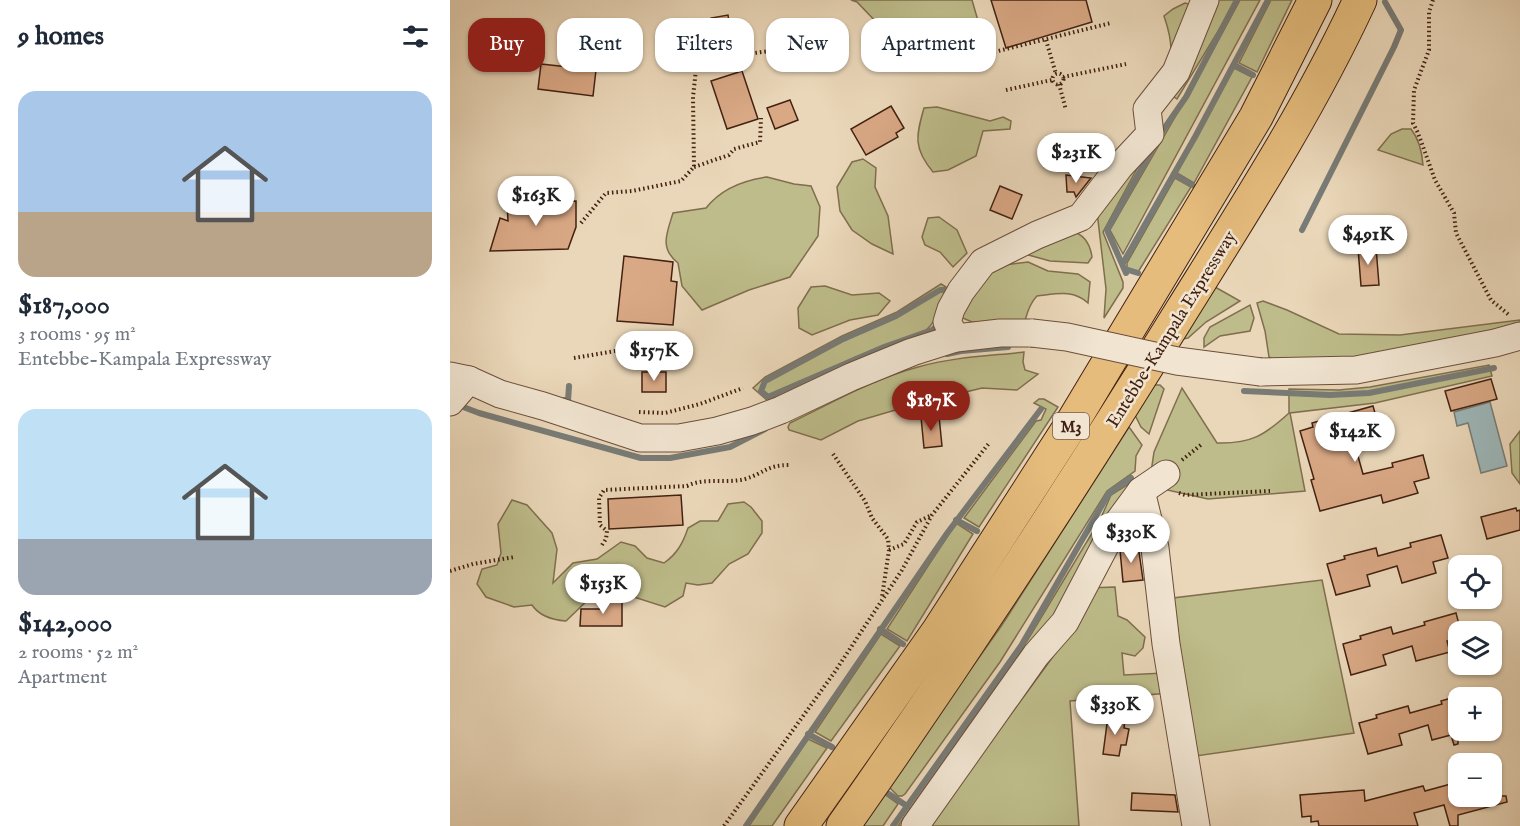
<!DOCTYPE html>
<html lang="en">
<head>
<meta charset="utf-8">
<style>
	:root { --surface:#fff; --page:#f2f2f3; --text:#1f2937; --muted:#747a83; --accent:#8f2418 }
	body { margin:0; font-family:"IM FELL English",serif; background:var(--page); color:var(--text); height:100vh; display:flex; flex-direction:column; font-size:22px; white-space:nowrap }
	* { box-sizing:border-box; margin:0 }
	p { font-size:20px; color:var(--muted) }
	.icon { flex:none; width:33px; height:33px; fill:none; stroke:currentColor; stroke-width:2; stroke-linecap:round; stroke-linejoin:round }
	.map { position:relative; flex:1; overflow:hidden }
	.panel { display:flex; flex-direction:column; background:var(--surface); width:450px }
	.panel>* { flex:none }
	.guide { position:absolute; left:18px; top:18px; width:570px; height:54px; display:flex; gap:12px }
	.tools { position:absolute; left:998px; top:555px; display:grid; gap:12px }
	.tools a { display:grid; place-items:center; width:54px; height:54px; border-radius:12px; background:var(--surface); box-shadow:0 2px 4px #0004; font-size:30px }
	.price { position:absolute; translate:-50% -51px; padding:0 14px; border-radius:21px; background:#fff; color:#222; font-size:20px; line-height:39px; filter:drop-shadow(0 2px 3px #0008) }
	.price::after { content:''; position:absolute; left:50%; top:36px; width:18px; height:14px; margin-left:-9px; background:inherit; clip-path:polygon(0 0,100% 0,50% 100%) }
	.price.on { background:var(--accent); color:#fff }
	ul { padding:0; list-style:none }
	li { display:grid; align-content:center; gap:12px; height:318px; padding:0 18px }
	li span { display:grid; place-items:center; height:186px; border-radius:18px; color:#555 }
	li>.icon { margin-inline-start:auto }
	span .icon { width:108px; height:108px; fill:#fffc; stroke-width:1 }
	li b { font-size:26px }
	h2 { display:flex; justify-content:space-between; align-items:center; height:72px; padding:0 18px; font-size:26px }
	.chip { padding:0 21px; border-radius:18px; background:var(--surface); box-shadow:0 2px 4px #0004; font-size:21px; line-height:54px }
	.chip.on { background:var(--accent); color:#fff }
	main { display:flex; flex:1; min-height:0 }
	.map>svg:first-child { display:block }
</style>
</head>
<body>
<main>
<section class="panel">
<h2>9 homes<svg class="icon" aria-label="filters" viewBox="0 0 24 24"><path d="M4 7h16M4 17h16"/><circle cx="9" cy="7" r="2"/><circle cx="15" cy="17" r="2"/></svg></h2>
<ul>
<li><span style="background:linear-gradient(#a9c7e8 65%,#b9a48a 0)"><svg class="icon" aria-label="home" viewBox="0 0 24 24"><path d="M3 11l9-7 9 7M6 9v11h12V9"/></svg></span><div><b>$187,000</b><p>3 rooms · 95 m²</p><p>Entebbe-Kampala Expressway</p></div></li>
<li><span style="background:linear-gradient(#bfe0f5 70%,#9aa5b1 0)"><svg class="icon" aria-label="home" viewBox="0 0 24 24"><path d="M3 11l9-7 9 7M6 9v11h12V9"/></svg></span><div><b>$142,000</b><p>2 rooms · 52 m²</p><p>Apartment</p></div></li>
</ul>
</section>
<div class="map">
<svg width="1070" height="826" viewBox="0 0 1070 826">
	<rect width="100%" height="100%" fill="#ead7b9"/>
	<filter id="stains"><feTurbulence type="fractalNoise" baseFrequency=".00333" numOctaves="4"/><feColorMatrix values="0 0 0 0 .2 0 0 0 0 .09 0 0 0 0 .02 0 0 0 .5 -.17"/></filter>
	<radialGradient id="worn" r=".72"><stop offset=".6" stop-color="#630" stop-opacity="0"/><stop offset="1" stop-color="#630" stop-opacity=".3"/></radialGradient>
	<g fill="#bdbc8a" stroke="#806e4e" stroke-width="1.5">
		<polygon points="401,0 522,0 533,38 508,45 492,44 469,30 431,27 407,2"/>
		<path d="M764 0H787L727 99 712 89C722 58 725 48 714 16L723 9 735 3 757 9Z"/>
		<path d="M790 0H810L673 254 660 230C704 153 749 78 790 0Z"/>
		<polygon points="821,0 842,0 807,72 789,63"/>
		<polygon points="784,68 802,77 744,183 727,173"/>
		<path d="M487 107 540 121 553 117 561 121 560 129 533 131 526 156 498 170 483 172C463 148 466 136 474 108Z"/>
		<path d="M952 129H961C969 139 972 152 973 165L928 150 941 134Z"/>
		<polygon points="704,137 653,232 673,282 673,288 654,318 656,289 646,203"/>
		<polygon points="413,159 426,168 425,187 438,216 443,254 422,244 402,230 390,211 387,187 402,162"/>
		<path d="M317 177 344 184 361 186 370 207 368 236 340 277 299 290 252 310 232 286 228 263C209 248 217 233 223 213L256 208C271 189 295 180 317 177Z"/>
		<polygon points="725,178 741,187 688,272 677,268 677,263"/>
		<polygon points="489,217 507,230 517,253 503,267 490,252 475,245 472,237 478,218"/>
		<path d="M621 231C634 234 640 243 642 257L638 263 600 261 575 254Z"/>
		<path d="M578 262 598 271 628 274 640 282 638 303C623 289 606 294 587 296 579 304 576 317 573 328L522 322 508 316 539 267Z"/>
		<path d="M491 284 496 287C495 303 485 325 472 333L406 357 318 401 303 388 315 377 392 336 447 312Z"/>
		<polygon points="375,286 402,295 429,293 440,301 428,315 400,320 362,335 349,328 348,308 361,287"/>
		<polygon points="765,287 790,301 756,322 738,338 733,339"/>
		<polygon points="813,301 837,310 889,334 950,335 1070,320 1070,328 982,351 831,363 819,357 815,331 807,303"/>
		<polygon points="800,305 804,318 800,331 770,336 754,347 754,338 760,327"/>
		<path d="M574 352 573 362 575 370 588 374 567 390 532 388 459 406 408 421 371 440 339 430 338 427 340 423C382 403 423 379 468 367 503 357 538 356 574 352Z"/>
		<path d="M1039 365 1042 376 925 403 840 413 855 491 758 499 699 486 704 452 732 388 767 443C801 444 815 435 839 413V389L889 390 920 387Z"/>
		<polygon points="704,385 710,385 714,389 699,434 691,427 685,415"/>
		<polygon points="589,399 594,399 608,407 529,527 514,518 586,421 591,420 596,409 584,403"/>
		<polygon points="679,427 692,445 686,456 685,471 657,491 550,662 455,794 452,796 448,796 438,786 552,625"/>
		<polygon points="1070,431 1070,484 1062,473 1060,444"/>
		<polygon points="680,483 681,493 636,569 460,826 448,826 574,646 650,520 661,495"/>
		<path d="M62 500 77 505 102 533 107 549 103 583 123 563 147 559 171 542 185 546 197 558 214 563C227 554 233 543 238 528L250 521H268L278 504 294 502 301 507 312 521V533L298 554 279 564 262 583 248 585 236 583 233 596 215 607 162 590 143 595 116 621C103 620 90 617 82 605L64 607 36 597 27 584 32 569 47 565 51 553 48 524Z"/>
		<polygon points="506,523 523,534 457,641 437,629"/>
		<polygon points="872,580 904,733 746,756 723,598"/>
		<polygon points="665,587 668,616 677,620 695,637 693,648 685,656 672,653 674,675 714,673 720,693 620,701 629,826 479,826 610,647 637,588"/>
		<polygon points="431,634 450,646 381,741 365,732"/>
		<polygon points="358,739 377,748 322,826 299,826"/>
		<polygon points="433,793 448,804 433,826 411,826"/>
	</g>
	<polygon fill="#9cb7ba" stroke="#787b76" stroke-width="1.5" points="1040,402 1057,466 1031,473 1018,423 1007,426 1004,412"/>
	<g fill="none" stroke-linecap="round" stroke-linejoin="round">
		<g stroke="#787b76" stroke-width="6">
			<polyline points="784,65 803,75"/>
			<polyline points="709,136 736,97 787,0"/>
			<polyline points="724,174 742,185"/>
			<polyline points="852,230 944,47 951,30 935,2"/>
			<polyline points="673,263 745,137 818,0"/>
			<polyline points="675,269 688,273"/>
			<polyline points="676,273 657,230 703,148"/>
			<polygon points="490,290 501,290 487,326 482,330 434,347 318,397 311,391 315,381 391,340 446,316"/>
			<polyline points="497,354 511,351 558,347"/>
			<polyline points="794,391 880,395 919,393 1044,368"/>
			<polyline points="114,400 118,401 119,386"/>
			<polyline points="8,405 29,413 191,458 220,458 280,447 315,429"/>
			<polyline points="506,520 527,531"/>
			<polyline points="430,629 453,644"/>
			<polyline points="358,734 382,747"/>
			<polyline points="439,794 457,806"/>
			<polyline points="296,826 498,532 591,409"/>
			<polyline points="443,826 571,646 659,493 681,478"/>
		</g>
	</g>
	<g fill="#d9a885" stroke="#432111" stroke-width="1.5">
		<polygon points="541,0 636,0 642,22 556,48"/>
		<polygon points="278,15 281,35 264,37 261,18"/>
		<polygon points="91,64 146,70 143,96 88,89"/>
		<polygon points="292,71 308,119 277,129 261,81"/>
		<polygon points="340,100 348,120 325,129 317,108"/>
		<polygon points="441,106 454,128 446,133 448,137 416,155 401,129"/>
		<polygon points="616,175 641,178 626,197 624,192 617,192"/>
		<polygon points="550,186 572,195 562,219 540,210"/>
		<polygon points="126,201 126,227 118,249 40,251 50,218 58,221 57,203"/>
		<polygon points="926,247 929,285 911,286 908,248"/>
		<polygon points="174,256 223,262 221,281 227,282 223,325 167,321"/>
		<rect x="192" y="372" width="24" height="20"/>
		<polygon points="1041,379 1047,399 1001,411 995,391"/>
		<polygon points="923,406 931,435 904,442 913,474 943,467 942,463 973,455 979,478 964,482 968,493 933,503 931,495 870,511 861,480 864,479 850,431 863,427 862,423"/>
		<polygon points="489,416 492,446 474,448 471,417"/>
		<polygon points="231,495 233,525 159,529 158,499"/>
		<polygon points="1066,508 1067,511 1070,510 1070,530 1037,539 1031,517"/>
		<polygon points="991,535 998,558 983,562 986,573 952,583 947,566 917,575 920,586 886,595 877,564 895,559 894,556 926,548 928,556 961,547 960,543"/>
		<polygon points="688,545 693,580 673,582 670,550 673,546"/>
		<polygon points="172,601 172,626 130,626 131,609 150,609 150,602"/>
		<polygon points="1006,613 1011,632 1008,632 1008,638 997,641 1000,652 966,661 962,646 933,655 936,665 901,675 893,644 911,639 910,636 941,627 943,634 975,625 974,622"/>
		<polygon points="1008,696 1008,744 1004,745 1001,735 982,740 978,725 949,734 952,745 918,754 909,723 927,718 926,715 958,706 960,713 992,704 991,701"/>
		<polygon points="658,716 675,719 674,728 679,729 676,745 671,745 669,756 653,754"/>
		<polygon points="1008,782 1008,796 1056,796 1057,802 1008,815 1008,826 1000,826 994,805 964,813 968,826 869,826 868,821 861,822 861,816 852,817 850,795 914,790 915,801 973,786 975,791"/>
		<polygon points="682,793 725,795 728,812 681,810"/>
	</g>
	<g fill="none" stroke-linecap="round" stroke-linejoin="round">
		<defs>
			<g id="minor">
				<polyline points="506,338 497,322 501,309 511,291 533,262 587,235 631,217 670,166 700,134 697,109 726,72 755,0"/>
				<polyline points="811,372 906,370 1045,343 1070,336"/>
				<polyline points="0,376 19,380 50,394 93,406 190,438 229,438 267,431 302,421 331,410 401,377 462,352 506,338 550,333 582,333"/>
				<polyline points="0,402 19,380"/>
				<polyline points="691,491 705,548 716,644 746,826"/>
				<polyline points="465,826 586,655 615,622 666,525 691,491 716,474"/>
			</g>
			<g id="highway">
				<polyline points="351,826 489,630 619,428 806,117 865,0"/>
				<path d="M393 826C511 658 624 485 732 310 795 209 860 108 910 0"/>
			</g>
		</defs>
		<use href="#minor" stroke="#6d4e3b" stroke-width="29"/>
		<use href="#highway" stroke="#432111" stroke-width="35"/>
		<g stroke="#432111" stroke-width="4" stroke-dasharray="1.5 3" stroke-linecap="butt">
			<polyline points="983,0 979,12 979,50 964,90 963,123 968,133 985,180 1004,213 1006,233 1041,300 1059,315"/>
			<polyline points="596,40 606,74"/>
			<polyline points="540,53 661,23"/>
			<polyline points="248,64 297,54 342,48"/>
			<circle cx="608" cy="79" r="5.5"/>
			<polyline points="613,77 676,64"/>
			<polyline points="609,84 616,110"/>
			<polyline points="556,90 602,80"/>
			<polyline points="244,167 279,155 284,149 310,142 311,118"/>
			<polyline points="131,223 156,193 182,191 231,181 244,167 243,97 249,42 259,29"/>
			<polyline points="124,358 208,344 215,332"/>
			<polyline points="189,412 215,413 250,404 293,388"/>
			<polyline points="383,454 415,501 422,518 438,539 439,550 432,597"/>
			<polyline points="732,460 752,444"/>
			<polyline points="729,493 735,495 820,491"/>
			<path d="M152 545 156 539 157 531 150 525 149 498 154 490 237 486C255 477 276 484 295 479 315 473 316 465 340 465"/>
			<polyline points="439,550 454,544 467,522 482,515"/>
			<polyline points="0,571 23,564 65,557"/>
			<polyline points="274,826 384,673 452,570 482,515 540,442"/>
		</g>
		<use href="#minor" stroke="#f1e5d2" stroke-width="27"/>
		<use href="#highway" stroke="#e5bc7c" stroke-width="33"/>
		<defs>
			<polyline id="minor-bridge" points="582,333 617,337 727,361 811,372"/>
		</defs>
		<use href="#minor-bridge" stroke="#6d4e3b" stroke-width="29" stroke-linecap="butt"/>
		<use href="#minor-bridge" stroke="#f1e5d2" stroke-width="27"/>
	</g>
	<g text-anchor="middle" stroke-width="5" stroke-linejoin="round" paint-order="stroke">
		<rect fill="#f1e5d2" stroke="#775c4b" stroke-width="1.5" x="603" y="413" width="36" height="26" rx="4.5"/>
		<g font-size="16" font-weight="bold" fill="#432111">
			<text x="621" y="432">M3</text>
		</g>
		<g font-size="18" fill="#432111" stroke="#f1e5d2">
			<text transform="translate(721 329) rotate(-58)" y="6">Entebbe-Kampala Expressway</text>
		</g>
	</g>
	<rect width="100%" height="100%" filter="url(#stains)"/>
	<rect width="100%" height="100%" fill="url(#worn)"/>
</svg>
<div class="tools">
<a><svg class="icon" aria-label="locate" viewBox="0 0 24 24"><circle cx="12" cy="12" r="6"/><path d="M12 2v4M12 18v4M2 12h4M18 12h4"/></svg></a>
<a><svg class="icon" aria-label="layers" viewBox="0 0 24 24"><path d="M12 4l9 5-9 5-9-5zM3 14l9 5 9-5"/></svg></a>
<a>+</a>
<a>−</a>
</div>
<b class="price" style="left:626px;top:184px">$231K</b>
<b class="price" style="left:86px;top:227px">$163K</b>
<b class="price" style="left:918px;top:266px">$491K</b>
<b class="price" style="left:204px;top:382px">$157K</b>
<b class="price on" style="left:481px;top:432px">$187K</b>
<b class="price" style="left:905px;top:463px">$142K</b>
<b class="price" style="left:681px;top:564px">$330K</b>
<b class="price" style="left:153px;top:615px">$153K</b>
<b class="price" style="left:665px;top:736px">$330K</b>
<div class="guide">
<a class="chip on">Buy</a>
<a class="chip">Rent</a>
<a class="chip">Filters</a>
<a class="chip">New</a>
<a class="chip">Apartment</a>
</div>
</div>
</main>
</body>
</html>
